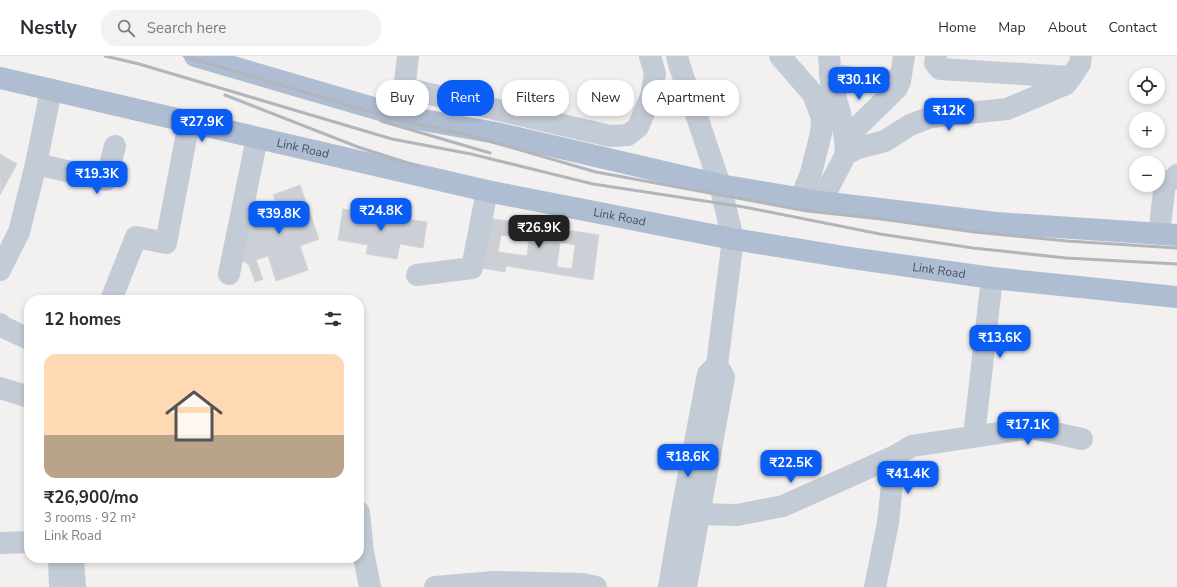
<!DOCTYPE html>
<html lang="en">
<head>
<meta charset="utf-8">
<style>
	:root { --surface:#fff; --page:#f2f2f3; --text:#2b2b33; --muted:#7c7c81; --line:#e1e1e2; --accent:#095df4 }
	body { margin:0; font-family:"Nunito Sans",sans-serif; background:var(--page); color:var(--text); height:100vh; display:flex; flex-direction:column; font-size:15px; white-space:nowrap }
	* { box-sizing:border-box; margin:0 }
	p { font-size:13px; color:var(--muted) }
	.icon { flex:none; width:22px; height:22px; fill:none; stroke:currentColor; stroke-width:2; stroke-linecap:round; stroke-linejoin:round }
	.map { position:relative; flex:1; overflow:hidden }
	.sheet { position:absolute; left:24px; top:239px; width:340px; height:268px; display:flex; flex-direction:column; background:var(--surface); border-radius:16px; box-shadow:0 2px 6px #0003 }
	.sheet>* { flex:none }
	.top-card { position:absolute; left:376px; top:24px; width:380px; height:36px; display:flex; gap:8px }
	.controls { position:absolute; left:1129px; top:12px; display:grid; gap:8px }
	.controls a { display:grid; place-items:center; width:36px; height:36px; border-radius:50%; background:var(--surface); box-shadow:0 2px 6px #0003; font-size:20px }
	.price { position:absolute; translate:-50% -34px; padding:0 9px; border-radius:8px; background:var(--accent); color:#fff; font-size:13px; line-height:26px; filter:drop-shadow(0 1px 2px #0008) }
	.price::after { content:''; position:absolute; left:50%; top:24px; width:12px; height:9px; margin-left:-6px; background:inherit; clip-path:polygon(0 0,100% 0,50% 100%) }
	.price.on { background:#222; color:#fff }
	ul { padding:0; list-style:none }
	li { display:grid; align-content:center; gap:8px; height:212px; padding:0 20px }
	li+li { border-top:1px solid var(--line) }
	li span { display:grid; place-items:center; height:124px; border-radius:12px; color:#555 }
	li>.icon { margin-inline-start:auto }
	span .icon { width:72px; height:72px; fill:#fffc; stroke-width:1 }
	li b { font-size:17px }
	h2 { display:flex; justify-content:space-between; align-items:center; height:48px; padding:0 20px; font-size:17px }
	.tag { padding:0 14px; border-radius:16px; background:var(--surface); box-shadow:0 2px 6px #0003; font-size:14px; line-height:36px }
	.tag.on { background:var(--accent); color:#fff }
	header { display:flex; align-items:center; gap:24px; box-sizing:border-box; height:56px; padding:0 20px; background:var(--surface); border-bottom:1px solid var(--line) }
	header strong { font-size:19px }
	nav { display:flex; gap:22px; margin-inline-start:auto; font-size:14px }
	.search { width:280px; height:36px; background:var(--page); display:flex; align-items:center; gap:10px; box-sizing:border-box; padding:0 14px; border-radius:16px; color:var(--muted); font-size:15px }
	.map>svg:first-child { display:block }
</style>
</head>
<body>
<header>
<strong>Nestly</strong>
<div class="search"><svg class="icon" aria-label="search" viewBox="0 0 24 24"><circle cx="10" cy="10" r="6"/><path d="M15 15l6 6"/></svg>Search here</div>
<nav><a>Home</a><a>Map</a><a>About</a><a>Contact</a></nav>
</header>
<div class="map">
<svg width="1177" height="531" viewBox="0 0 1177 531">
	<rect width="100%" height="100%" fill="#f3f0f0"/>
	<g fill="#cccfd6" stroke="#d4d6dc" fill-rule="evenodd">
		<polygon points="0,98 17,108 0,139"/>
		<polygon points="300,129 319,183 300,190 308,214 276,225 268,200 256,204 263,223 255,226 249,209 242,204 242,161 276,146 273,139"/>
		<polygon points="343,153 427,166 423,192 400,188 397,203 366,198 368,189 338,184"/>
		<path d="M488 162 599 179 593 224 506 210 505 216 481 212ZM501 179 529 183 527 200 498 196ZM560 186 575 189 572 213 557 211Z"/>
	</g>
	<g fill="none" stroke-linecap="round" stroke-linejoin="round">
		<g stroke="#c3cbd6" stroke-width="22">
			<polyline points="780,0 813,38 822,62 821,77 811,117 801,142"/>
			<polyline points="829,0 831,25 840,57 845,83 846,98"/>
			<polyline points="936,0 935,7 940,13 1071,21"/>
			<polyline points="830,19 880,25 900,25 904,0"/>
			<polyline points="404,32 610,80 628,79 638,71 651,40 655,18 650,0"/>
			<polyline points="401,60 408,0"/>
			<polyline points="845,83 897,32 900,25"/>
			<polyline points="36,108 106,124 115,90"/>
			<polyline points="821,146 846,98 858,92 885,85 910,69 931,61 1007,53 1066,28 1080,8 1081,0"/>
			<polyline points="1159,178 1165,127 1177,121 1177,119"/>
			<polyline points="0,214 19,176 36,108 51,34"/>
			<polyline points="229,218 257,82"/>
			<polyline points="417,219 472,212 487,135"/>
			<polyline points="111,244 136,181 166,187 189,66"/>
			<polyline points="0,268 1,270 29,283"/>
			<polyline points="0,332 29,341"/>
			<polyline points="974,380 992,222"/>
			<polyline points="685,455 699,458 737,459 783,450 895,400"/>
			<polyline points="359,456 363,496 370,531"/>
			<polyline points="0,487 29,486"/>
			<polyline points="59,502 60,531"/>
			<polyline points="73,502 75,531"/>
			<polyline points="435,531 494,526 583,528 596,531"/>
			<polyline points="669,531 682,454 708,318 717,309 733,183 720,129 679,8 677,0"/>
			<polyline points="686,531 724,321 717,309"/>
			<polyline points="875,531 888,467 895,400 912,390 1032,372 1082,383"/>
		</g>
		<g stroke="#aebdd1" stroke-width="22">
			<polyline points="195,0 401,60 496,77 720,129 821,146 996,167 1177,179"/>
			<path id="s1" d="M0 22 487 135 733 183 851 202 992 222 1177 241"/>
		</g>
		<g stroke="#b2b5bb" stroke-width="3">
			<polyline points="105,0 139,8 392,83 471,98 593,128 744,151 880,178 973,192 1066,202 1177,208"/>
			<polyline points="184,0 401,65 468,79 596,116 807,155 882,163 974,176 1067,185 1177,192"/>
			<polyline points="225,39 358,91 417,110"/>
			<polyline points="381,65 490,97"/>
		</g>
	</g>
	<g text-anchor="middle" stroke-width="4" stroke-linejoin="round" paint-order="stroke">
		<g font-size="12" fill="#465260" stroke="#fff">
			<text dy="4" stroke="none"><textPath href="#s1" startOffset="311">Link Road</textPath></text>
			<text dy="4" stroke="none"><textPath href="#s1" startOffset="635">Link Road</textPath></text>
			<text dy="4" stroke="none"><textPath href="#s1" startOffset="959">Link Road</textPath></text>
		</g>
	</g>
</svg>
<div class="controls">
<a><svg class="icon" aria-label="locate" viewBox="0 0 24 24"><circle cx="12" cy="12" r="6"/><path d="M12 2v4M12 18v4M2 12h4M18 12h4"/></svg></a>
<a>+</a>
<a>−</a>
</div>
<b class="price" style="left:859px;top:45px">₹30.1K</b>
<b class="price" style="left:949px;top:76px">₹12K</b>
<b class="price" style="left:202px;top:87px">₹27.9K</b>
<b class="price" style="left:97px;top:139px">₹19.3K</b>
<b class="price" style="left:381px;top:176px">₹24.8K</b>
<b class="price" style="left:279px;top:179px">₹39.8K</b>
<b class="price on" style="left:539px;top:193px">₹26.9K</b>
<b class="price" style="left:1000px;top:303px">₹13.6K</b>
<b class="price" style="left:1028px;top:390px">₹17.1K</b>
<b class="price" style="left:688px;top:422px">₹18.6K</b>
<b class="price" style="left:791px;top:428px">₹22.5K</b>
<b class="price" style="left:908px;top:439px">₹41.4K</b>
<div class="top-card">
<a class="tag">Buy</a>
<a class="tag on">Rent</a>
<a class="tag">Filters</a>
<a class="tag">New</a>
<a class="tag">Apartment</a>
</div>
<section class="sheet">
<h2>12 homes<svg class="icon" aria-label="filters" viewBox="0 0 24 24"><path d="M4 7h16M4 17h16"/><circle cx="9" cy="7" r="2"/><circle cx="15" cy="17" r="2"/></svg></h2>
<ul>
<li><span style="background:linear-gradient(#ffd9b3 65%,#b9a48a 0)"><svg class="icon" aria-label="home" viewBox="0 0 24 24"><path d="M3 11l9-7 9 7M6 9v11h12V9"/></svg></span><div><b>₹26,900/mo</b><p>3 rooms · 92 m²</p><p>Link Road</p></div></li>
</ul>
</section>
</div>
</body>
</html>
